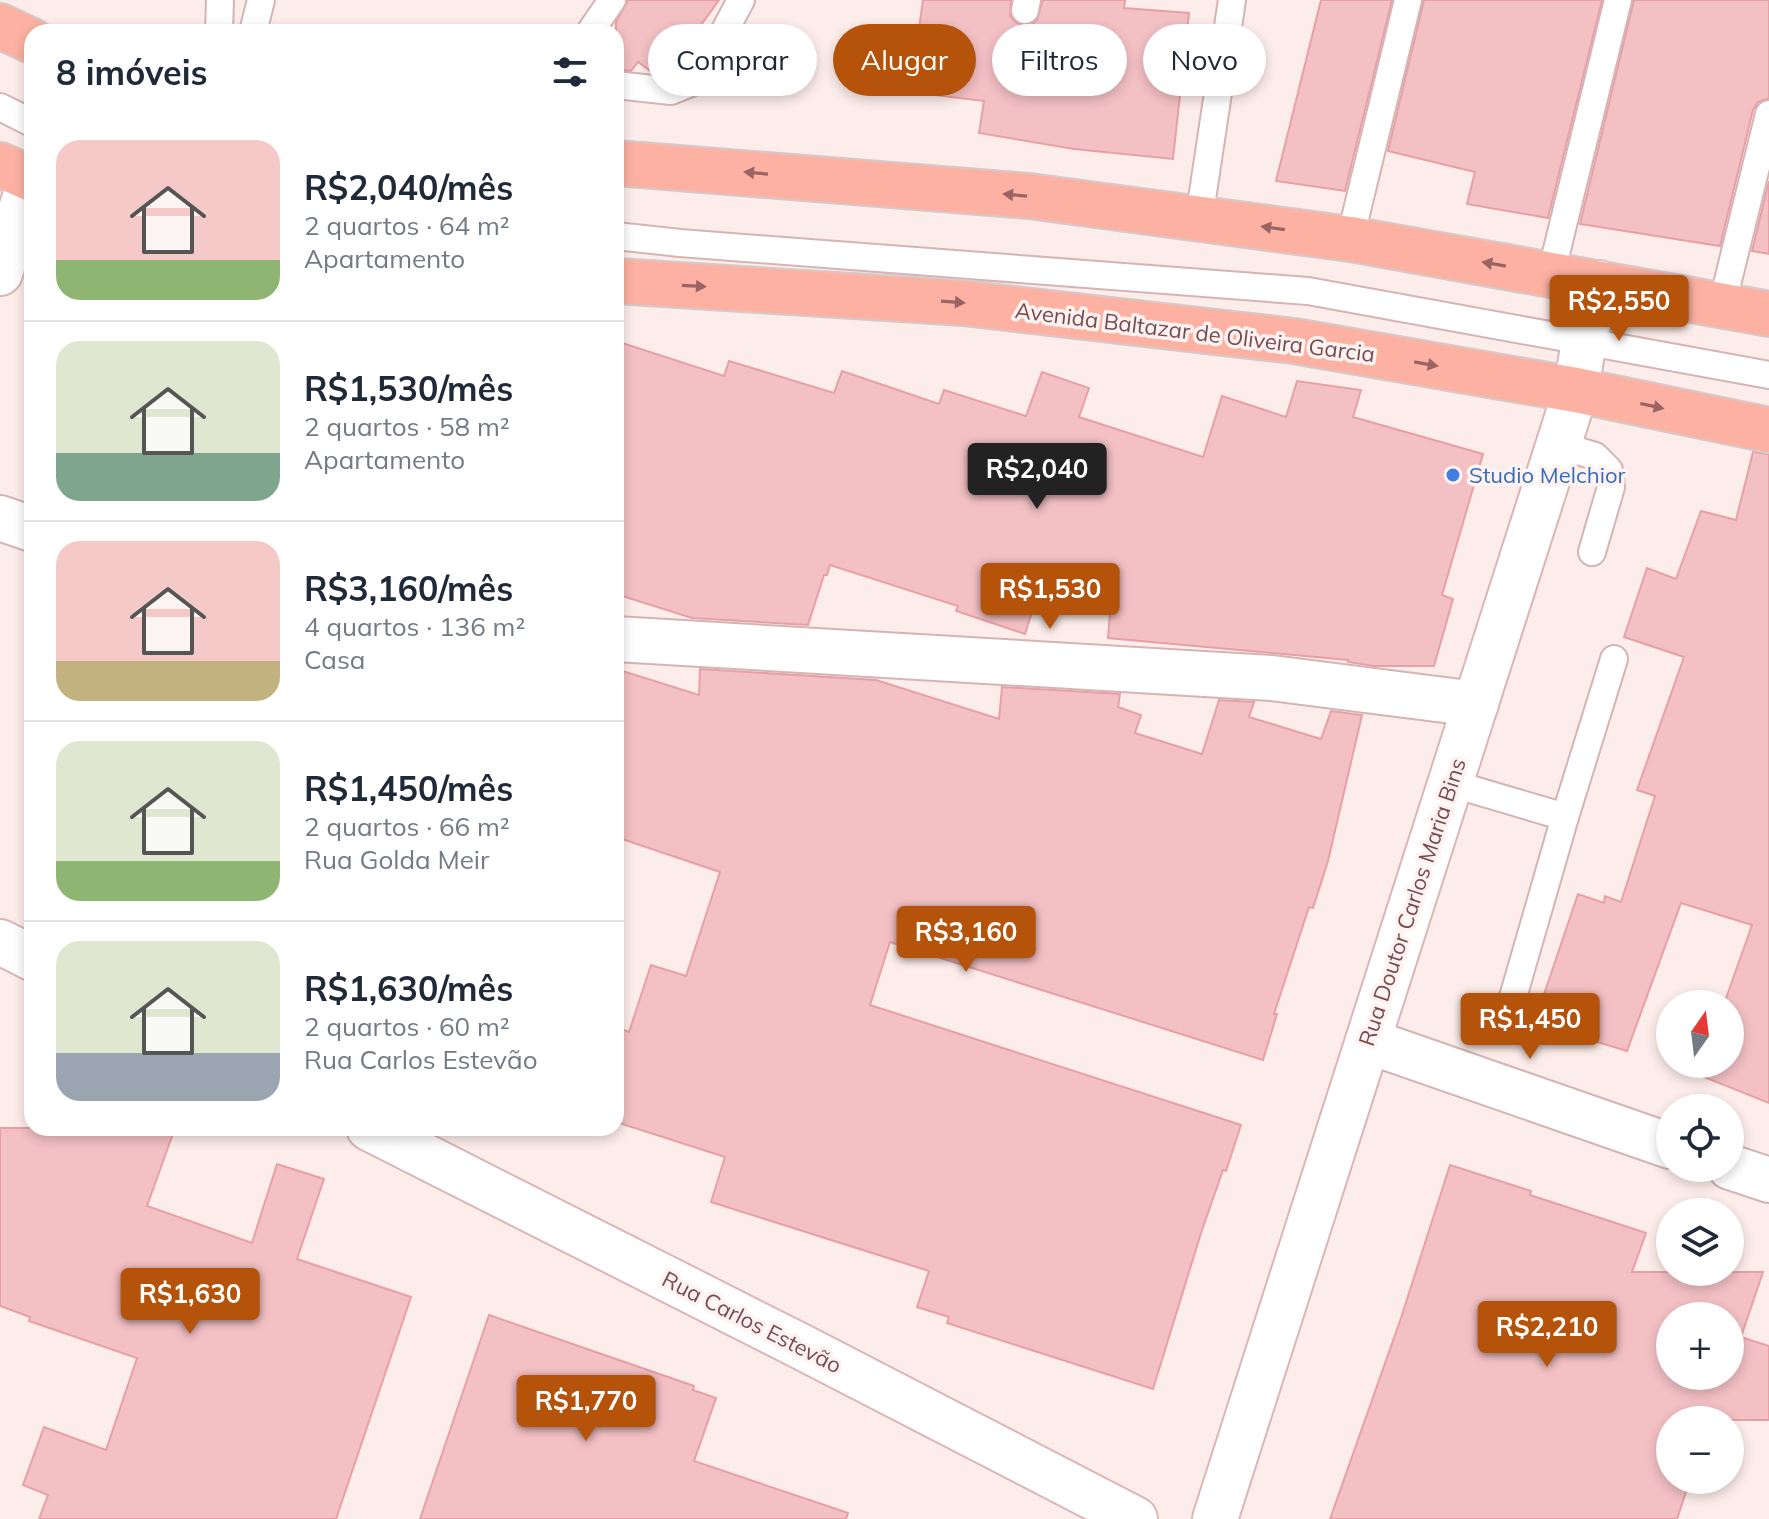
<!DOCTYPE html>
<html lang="pt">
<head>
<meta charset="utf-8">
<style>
	:root { --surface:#fff; --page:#f2f2f3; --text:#1f2937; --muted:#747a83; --line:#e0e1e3; --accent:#b45309 }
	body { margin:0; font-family:Mulish,sans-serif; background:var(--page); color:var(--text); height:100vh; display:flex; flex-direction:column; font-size:30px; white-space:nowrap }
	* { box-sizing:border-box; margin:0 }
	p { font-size:26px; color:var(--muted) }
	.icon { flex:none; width:44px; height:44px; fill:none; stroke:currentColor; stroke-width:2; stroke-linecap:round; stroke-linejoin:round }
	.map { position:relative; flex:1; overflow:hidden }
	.sheet { position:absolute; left:24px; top:24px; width:600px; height:1112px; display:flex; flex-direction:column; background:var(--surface); border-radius:24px; box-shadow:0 4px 12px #0003 }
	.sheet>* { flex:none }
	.hud { position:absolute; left:648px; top:24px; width:760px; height:72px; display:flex; gap:16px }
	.needle { width:52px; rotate:14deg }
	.controls { position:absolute; left:1656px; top:990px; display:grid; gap:16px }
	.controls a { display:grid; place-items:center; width:88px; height:88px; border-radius:50%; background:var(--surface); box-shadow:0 4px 12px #0003; font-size:40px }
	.price { position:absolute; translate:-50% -68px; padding:0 18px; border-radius:8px; background:var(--accent); color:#fff; font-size:26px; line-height:52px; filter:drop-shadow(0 2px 4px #0008) }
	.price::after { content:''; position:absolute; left:50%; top:48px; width:24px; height:18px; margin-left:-12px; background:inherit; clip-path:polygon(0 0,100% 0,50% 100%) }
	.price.selected { background:#222; color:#fff }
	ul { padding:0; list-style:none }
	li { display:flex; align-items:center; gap:24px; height:200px; padding:0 32px }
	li+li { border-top:2px solid var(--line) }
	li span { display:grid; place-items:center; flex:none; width:224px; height:160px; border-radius:24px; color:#555 }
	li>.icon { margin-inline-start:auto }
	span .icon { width:96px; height:96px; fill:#fffc; stroke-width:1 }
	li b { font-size:34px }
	h2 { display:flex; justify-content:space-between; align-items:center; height:96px; padding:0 32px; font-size:34px }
	.tag { padding:0 28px; border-radius:36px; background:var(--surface); box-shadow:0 4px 12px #0003; font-size:28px; line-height:72px }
	.tag.selected { background:var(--accent); color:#fff }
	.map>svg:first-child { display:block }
</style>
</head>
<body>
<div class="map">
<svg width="1769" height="1519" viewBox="0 0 1769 1519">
	<rect width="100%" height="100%" fill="#fdedea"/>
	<g fill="#f3c0c4" stroke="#e7a0a6" stroke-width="2" fill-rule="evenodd">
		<polygon points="628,0 719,0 666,74 653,73 638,62 631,71 616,69 616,22"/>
		<polygon points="923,0 1011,0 1010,16 1015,22 1023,26 1031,25 1037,20 1043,0 1125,0 1124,8 1189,13 1173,159 1074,149 979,133 984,101 910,92"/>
		<polygon points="1321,0 1392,0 1345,191 1276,181"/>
		<polygon points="1424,0 1602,0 1548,218 1467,204 1475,172 1388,151"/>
		<polygon points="1634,0 1769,0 1769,98 1758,102 1753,110 1720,246 1580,224"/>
		<polygon points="1769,181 1769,254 1752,251"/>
		<polygon points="616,341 724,376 729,361 834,393 842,371 939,404 944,390 1026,416 1042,372 1089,388 1079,417 1203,457 1222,396 1286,417 1297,381 1361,390 1353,417 1483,454 1442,595 1453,599 1434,666 1374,666 1348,662 1348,660 1108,638 1110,613 1039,590 1025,634 956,611 958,606 830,565 827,575 824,575 808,625 692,618 616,594"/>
		<polygon points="1753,452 1769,454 1769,1103 1704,1077 1709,1064 1730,1064 1731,1004 1724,1004 1752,925 1681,903 1627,1051 1558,1030 1559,1027 1536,1018 1578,894 1604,903 1605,896 1621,902 1655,796 1637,790 1684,657 1624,637 1647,568 1676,579 1701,511 1736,520"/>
		<polygon points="616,669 699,695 700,669 876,680 999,719 1002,687 1120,694 1118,707 1141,715 1135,733 1202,754 1219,700 1254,702 1249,717 1321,739 1331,711 1362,715 1328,861 1313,908 1309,907 1274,1014 1277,1014 1263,1060 890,942 870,1005 1241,1125 1226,1171 1223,1170 1201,1233 1153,1389 947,1323 949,1317 917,1307 929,1271 711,1202 725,1157 616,1122 616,1027 629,1032 651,965 686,976 720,872 616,837"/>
		<polygon points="0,1128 175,1128 147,1206 252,1243 277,1164 324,1179 297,1259 411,1297 336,1519 39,1519 48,1495 23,1485 44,1427 106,1450 137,1358 29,1321 30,1317 0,1306"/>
		<path d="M1450 1165 1531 1191 1530 1195 1646 1233 1632 1272H1763L1741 1337 1769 1346V1420H1670V1480H1690L1677 1519H1330L1401 1318ZM1670 1316H1730V1376H1670Z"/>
		<polygon points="489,1315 694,1386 693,1390 716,1398 694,1461 848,1513 846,1519 420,1519"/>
	</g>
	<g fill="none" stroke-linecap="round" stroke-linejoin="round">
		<defs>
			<g id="lane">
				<polyline points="1025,10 1027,0"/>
				<polyline points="219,32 220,0"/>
				<polyline points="253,32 261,0"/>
				<polyline points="590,32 612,0"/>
				<polyline points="616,85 671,91 693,82 707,64 741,0"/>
				<polyline points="0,107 32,123"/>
				<polyline points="1199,219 1232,0"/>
				<polyline points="616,236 680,243 1308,291 1769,375"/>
				<polyline points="1350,239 1408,0"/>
				<polyline points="1551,274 1618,0"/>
				<polyline points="1722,305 1769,114"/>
				<polyline points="1558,445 1595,456 1609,470 1611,487 1592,552"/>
				<polyline points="1450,783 1565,817 1509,1011"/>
				<polyline points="1565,817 1614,659"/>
			</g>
			<g id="street">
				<polyline points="0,518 32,529"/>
				<polyline points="616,639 1272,678 1476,704"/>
				<polyline points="1368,1041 1670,1146"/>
				<polyline points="1730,1167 1769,1180"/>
			</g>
			<g id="secondary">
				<polyline points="0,273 31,179"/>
				<polyline points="0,942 32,958"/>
				<polyline points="369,1128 800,1346 1135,1519"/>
				<polyline points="1215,1519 1576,390 1584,341 1599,283"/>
			</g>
			<g id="primary">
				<polyline points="0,26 32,41"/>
				<polyline points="616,163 1029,196 1350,239 1769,314"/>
				<polyline points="0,165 32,179"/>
				<polyline points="616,281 963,303 1294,341 1576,390 1769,430"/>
			</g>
		</defs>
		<use href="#lane" stroke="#d5b4b5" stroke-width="30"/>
		<use href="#street" stroke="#d5b4b5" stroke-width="48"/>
		<use href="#secondary" stroke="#dcb5b6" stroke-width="48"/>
		<use href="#primary" stroke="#d7c9ca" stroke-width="48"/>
		<use href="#lane" stroke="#fff" stroke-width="26"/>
		<use href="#street" stroke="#fff" stroke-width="44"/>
		<use href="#secondary" stroke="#fff" stroke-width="44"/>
		<use href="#primary" stroke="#fcb1a2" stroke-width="44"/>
	</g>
	<defs><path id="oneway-solid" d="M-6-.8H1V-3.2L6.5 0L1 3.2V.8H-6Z" transform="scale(2)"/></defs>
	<g fill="#9a6464">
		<use href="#oneway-solid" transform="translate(756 173) rotate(-175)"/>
		<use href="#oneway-solid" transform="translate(1015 195) rotate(-175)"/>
		<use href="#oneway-solid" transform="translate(1273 228) rotate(-172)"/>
		<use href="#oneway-solid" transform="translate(1494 264) rotate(-170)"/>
		<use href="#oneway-solid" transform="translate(694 286) rotate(3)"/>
		<use href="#oneway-solid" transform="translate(953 302) rotate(4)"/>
		<use href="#oneway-solid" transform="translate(1426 364) rotate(10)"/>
		<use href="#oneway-solid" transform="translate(1652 406) rotate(12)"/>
	</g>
	<circle fill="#3f7fe0" stroke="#fff3f1" stroke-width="3" cx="1453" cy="475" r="8"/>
	<g text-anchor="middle" stroke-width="7" stroke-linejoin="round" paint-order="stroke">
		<g font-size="22" fill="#794b50" stroke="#fff3f1">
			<text transform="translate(1195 332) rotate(7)" y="8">Avenida Baltazar de Oliveira Garcia</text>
			<text transform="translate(1412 902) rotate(-72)" y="8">Rua Doutor Carlos Maria Bins</text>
			<text transform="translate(752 1322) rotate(27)" y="8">Rua Carlos Estevão</text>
		</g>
		<g font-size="22" fill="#366cbe" stroke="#fff3f1" text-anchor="start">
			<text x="1469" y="483">Studio Melchior</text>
		</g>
	</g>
</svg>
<div class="controls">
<a><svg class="needle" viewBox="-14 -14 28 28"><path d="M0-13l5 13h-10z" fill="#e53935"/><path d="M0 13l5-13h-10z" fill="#747a83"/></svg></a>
<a><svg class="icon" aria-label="locate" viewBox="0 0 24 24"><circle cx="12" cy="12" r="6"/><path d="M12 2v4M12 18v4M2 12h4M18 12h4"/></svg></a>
<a><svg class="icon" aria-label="layers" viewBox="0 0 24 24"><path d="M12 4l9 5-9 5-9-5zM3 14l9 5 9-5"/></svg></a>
<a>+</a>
<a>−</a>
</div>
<b class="price" style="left:1619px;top:343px">R$2,550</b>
<b class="price selected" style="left:1037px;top:511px">R$2,040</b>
<b class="price" style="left:1050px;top:631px">R$1,530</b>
<b class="price" style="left:966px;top:974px">R$3,160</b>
<b class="price" style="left:1530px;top:1061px">R$1,450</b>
<b class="price" style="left:190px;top:1336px">R$1,630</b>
<b class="price" style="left:1547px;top:1369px">R$2,210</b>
<b class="price" style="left:586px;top:1443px">R$1,770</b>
<div class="hud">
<a class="tag">Comprar</a>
<a class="tag selected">Alugar</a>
<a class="tag">Filtros</a>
<a class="tag">Novo</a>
</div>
<section class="sheet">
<h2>8 imóveis<svg class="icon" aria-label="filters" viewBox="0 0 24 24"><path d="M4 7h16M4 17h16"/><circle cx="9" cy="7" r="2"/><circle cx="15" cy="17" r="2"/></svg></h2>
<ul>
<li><span style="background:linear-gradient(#f6c9c9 75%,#8fb573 0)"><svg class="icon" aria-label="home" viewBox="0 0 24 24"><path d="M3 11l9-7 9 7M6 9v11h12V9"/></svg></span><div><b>R$2,040/mês</b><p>2 quartos · 64 m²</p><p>Apartamento</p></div></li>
<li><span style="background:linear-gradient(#dfe7d0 70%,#7fa58c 0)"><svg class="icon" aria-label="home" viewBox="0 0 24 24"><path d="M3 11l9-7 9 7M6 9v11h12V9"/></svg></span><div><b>R$1,530/mês</b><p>2 quartos · 58 m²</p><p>Apartamento</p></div></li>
<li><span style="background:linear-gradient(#f6c9c9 75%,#c2b280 0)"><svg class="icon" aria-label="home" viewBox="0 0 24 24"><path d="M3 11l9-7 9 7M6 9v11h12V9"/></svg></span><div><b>R$3,160/mês</b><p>4 quartos · 136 m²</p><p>Casa</p></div></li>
<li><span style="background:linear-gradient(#dfe7d0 75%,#8fb573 0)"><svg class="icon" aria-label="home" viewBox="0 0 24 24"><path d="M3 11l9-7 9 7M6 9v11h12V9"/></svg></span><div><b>R$1,450/mês</b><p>2 quartos · 66 m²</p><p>Rua Golda Meir</p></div></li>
<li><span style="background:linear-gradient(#dfe7d0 70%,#9aa5b1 0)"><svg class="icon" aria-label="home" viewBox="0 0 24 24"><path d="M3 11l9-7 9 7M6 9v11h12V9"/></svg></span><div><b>R$1,630/mês</b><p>2 quartos · 60 m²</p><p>Rua Carlos Estevão</p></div></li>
</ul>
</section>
</div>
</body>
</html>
